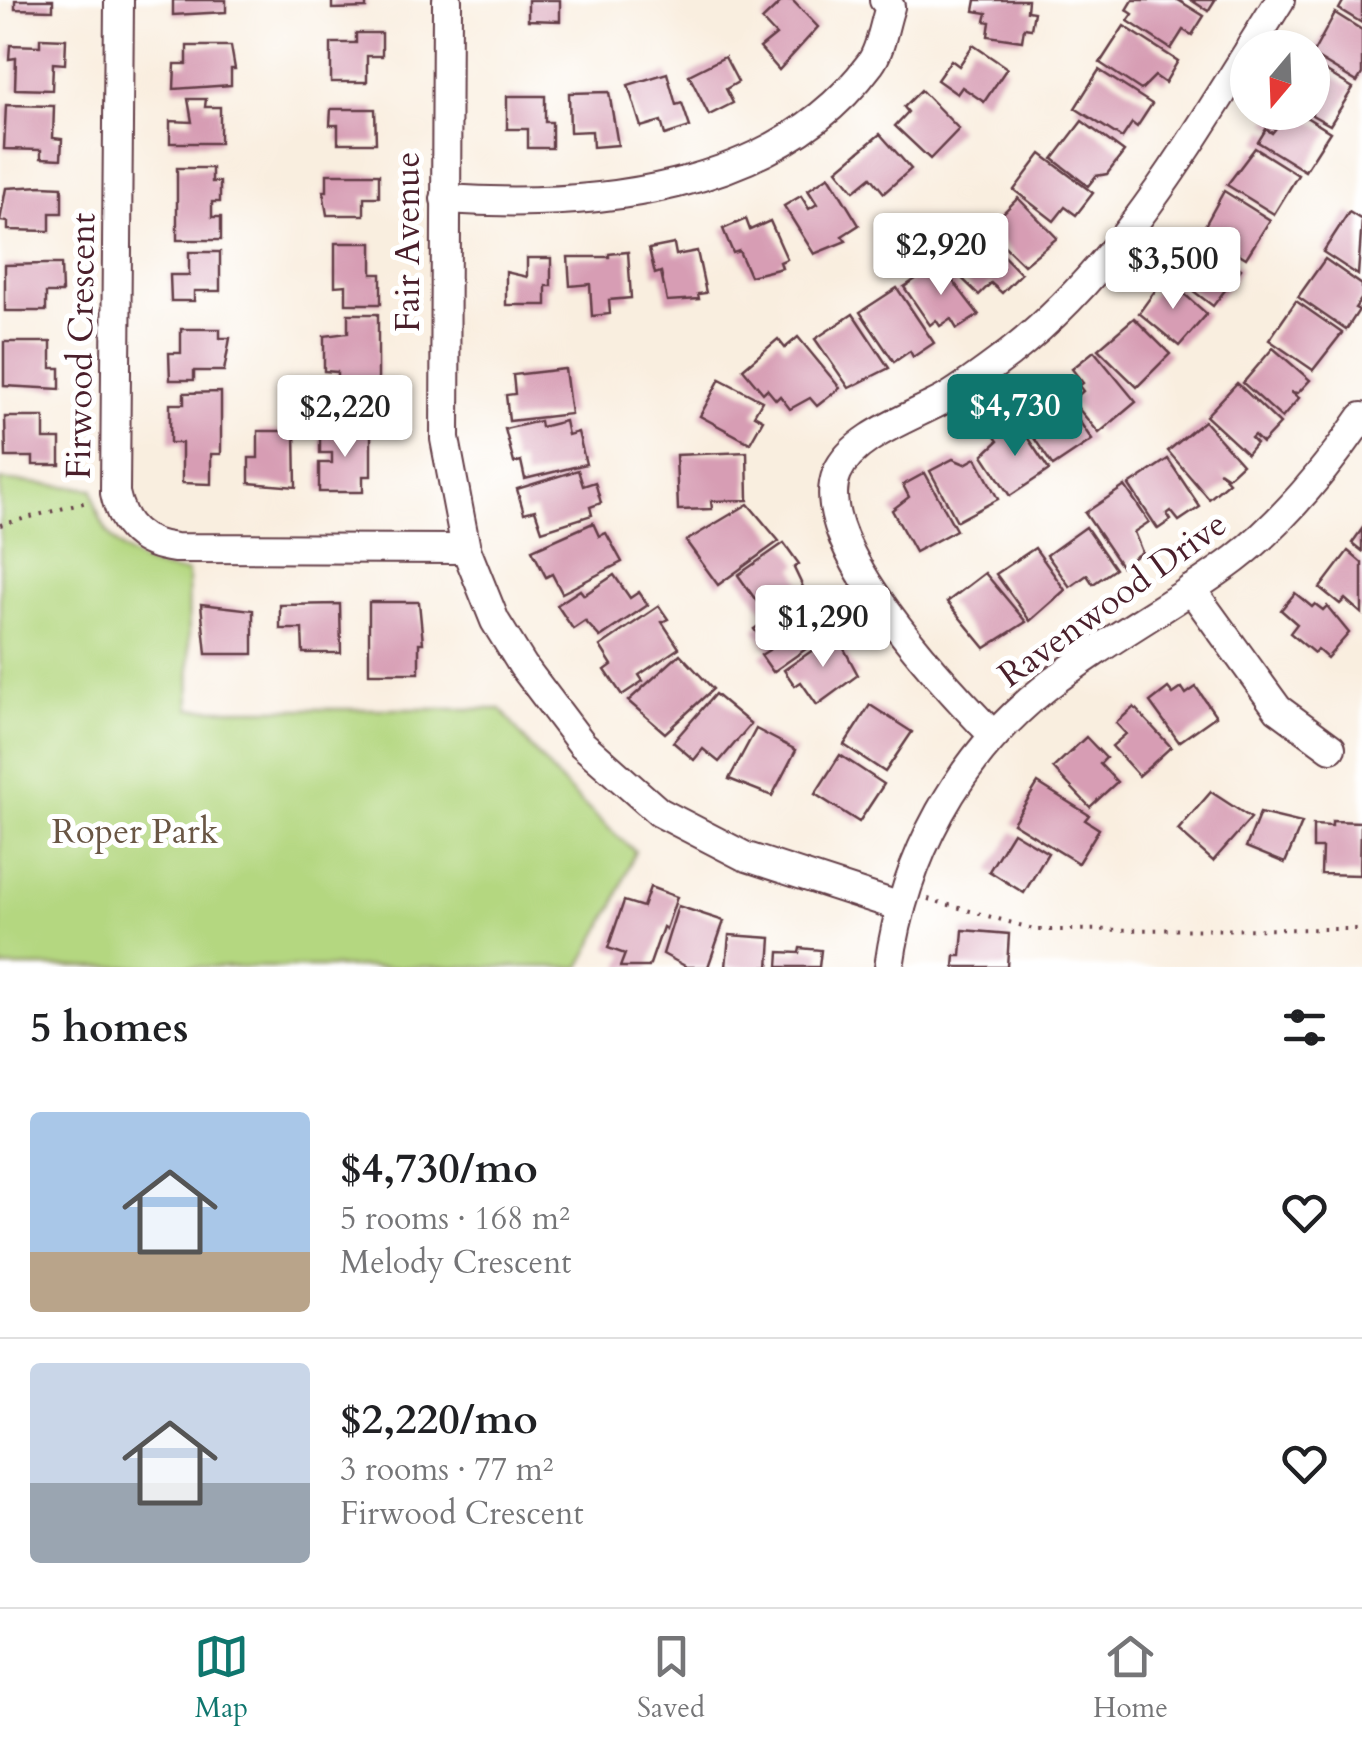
<!DOCTYPE html>
<html lang="en">
<head>
<meta charset="utf-8">
<style>
	:root { --surface:#fff; --page:#f6f6f6; --text:#202124; --muted:#757577; --line:#e0e0e0; --accent:#0f766e }
	body { margin:0; font-family:Cardo,serif; background:var(--page); color:var(--text); height:100vh; display:flex; flex-direction:column; font-size:38px; white-space:nowrap }
	* { box-sizing:border-box; margin:0 }
	p { font-size:32px; color:var(--muted) }
	.icon { flex:none; width:55px; height:55px; fill:none; stroke:currentColor; stroke-width:2; stroke-linecap:round; stroke-linejoin:round }
	.map { position:relative; height:967px; overflow:hidden }
	.sheet { display:flex; flex-direction:column; background:var(--surface); flex:1 }
	.sheet>* { flex:none }
	.needle { width:65px; rotate:199deg }
	.tools { position:absolute; left:1230px; top:30px; display:grid; gap:20px }
	.tools a { display:grid; place-items:center; width:100px; height:100px; border-radius:50%; background:var(--surface); box-shadow:0 5px 15px #0003; font-size:50px }
	.price { position:absolute; translate:-50% -85px; padding:0 22px; border-radius:10px; background:#fff; color:#222; font-size:32px; line-height:65px; filter:drop-shadow(0 2px 5px #0008) }
	.price::after { content:''; position:absolute; left:50%; top:60px; width:30px; height:22px; margin-left:-15px; background:inherit; clip-path:polygon(0 0,100% 0,50% 100%) }
	.price.selected { background:var(--accent); color:#fff }
	ul { padding:0; list-style:none }
	li { display:flex; align-items:center; gap:30px; height:250px; padding:0 30px }
	li+li { border-top:2px solid var(--line) }
	li span { display:grid; place-items:center; flex:none; width:280px; height:200px; border-radius:10px; color:#555 }
	li>.icon { margin-inline-start:auto }
	span .icon { width:120px; height:120px; fill:#fffc; stroke-width:1 }
	li b { font-size:42px }
	h2 { display:flex; justify-content:space-between; align-items:center; height:120px; padding:0 30px; font-size:42px }
	.tabs { display:flex; justify-content:space-around; align-items:center; height:140px; border-top:2px solid var(--line); background:var(--surface); font-size:28px; color:var(--muted) }
	.tabs a { display:grid; justify-items:center; gap:5px }
	.tabs .selected { color:var(--accent) }
	.map>svg:first-child { display:block }
</style>
</head>
<body>
<div class="map">
<svg width="1362" height="967" viewBox="0 0 1362 967">
	<rect width="100%" height="100%" fill="#fff"/>
	<filter id="ink" filterUnits="userSpaceOnUse"><feTurbulence type="fractalNoise" baseFrequency=".01" numOctaves="2"/><feDisplacementMap in="SourceGraphic" scale="20" xChannelSelector="R" yChannelSelector="G"/><feConvolveMatrix kernelMatrix="1 2 1 2 8 2 1 2 1" color-interpolation-filters="sRGB"/></filter>
	<filter id="wash" filterUnits="userSpaceOnUse"><feTurbulence type="fractalNoise" baseFrequency=".0048" numOctaves="4" result="noise"/><feDisplacementMap in="SourceGraphic" scale="40" xChannelSelector="R" yChannelSelector="G"/><feGaussianBlur stdDeviation="2.25" result="paint"/><feColorMatrix in="noise" values="0 0 0 0 0 0 0 0 0 0 0 0 0 0 0 0 0 1.4 0 .05"/><feComposite in="paint" operator="in"/></filter>
	<g filter="url(#wash)">
		<rect width="100%" height="100%" fill="#f9eedf"/>
		<path fill="#b4d780" stroke="#7f7b56" stroke-width="2.5" d="M0 480 93 489C99 543 136 569 188 572L190 709H501C541 764 583 808 635 851L614 905 580 967H0Z"/>
		<g id="blocks">
			<g fill="#d79db4">
				<polygon points="15,0 53,0 53,10 15,9"/>
				<polygon points="173,0 226,0 226,12 173,15"/>
				<polygon points="332,0 366,0 366,8 332,9"/>
				<polygon points="528,0 560,0 560,21 528,20"/>
				<polygon points="783,0 792,0 818,27 779,70 760,48 776,35 762,20"/>
				<polygon points="976,0 1028,0 1027,11 1034,12 1031,29 1024,28 1022,41 988,36 990,22 985,21 987,13 974,11"/>
				<polygon points="1133,0 1178,0 1204,16 1192,35 1183,30 1171,49 1128,21 1133,14 1127,10"/>
				<polygon points="1191,0 1215,0 1208,11"/>
				<polygon points="1344,0 1362,0 1362,23 1339,9"/>
				<polygon points="1335,13 1362,30 1362,74 1357,82 1312,55"/>
				<polygon points="1124,26 1178,61 1165,83 1155,76 1141,90 1100,63"/>
				<polygon points="356,33 382,33 382,56 367,56 367,82 331,82 331,43 356,43"/>
				<polygon points="40,38 66,39 65,64 53,63 52,90 15,89 16,58 9,59 10,45 40,46"/>
				<polygon points="973,45 1007,68 984,102 962,87 957,94 937,80 951,60 959,66"/>
				<polygon points="187,46 231,46 235,69 231,69 231,85 174,89 175,64 187,64"/>
				<polygon points="725,57 738,82 726,89 733,103 709,115 689,75"/>
				<polygon points="1312,63 1353,88 1330,125 1312,115"/>
				<polygon points="1099,70 1152,104 1137,127 1132,123 1122,138 1075,108"/>
				<polygon points="667,73 676,105 682,103 690,127 665,135 661,121 641,127 628,85"/>
				<polygon points="921,90 959,129 930,159 895,126 908,112 904,107"/>
				<polygon points="609,92 618,145 593,147 592,131 570,132 569,93"/>
				<polygon points="507,96 545,96 545,122 552,122 552,148 528,148 528,129 507,129"/>
				<polygon points="188,99 206,99 205,107 220,107 220,143 170,143 170,121 192,122"/>
				<polygon points="6,105 54,106 53,138 62,139 61,159 41,158 41,150 4,149"/>
				<polygon points="331,109 375,109 376,143 338,143 338,125 330,125"/>
				<polygon points="1273,112 1298,112 1330,132 1305,171 1258,142 1266,129 1272,133 1276,128 1267,123"/>
				<polygon points="1082,121 1124,152 1107,174 1096,176 1088,186 1053,159"/>
				<polygon points="880,134 911,169 884,193 871,177 854,191 837,170"/>
				<polygon points="1255,148 1298,175 1274,214 1227,185"/>
				<polygon points="1041,154 1093,193 1076,215 1065,207 1054,221 1014,190"/>
				<polygon points="177,168 212,168 212,182 220,182 220,202 212,202 212,217 221,217 221,240 177,240"/>
				<polygon points="327,174 379,174 379,197 364,197 364,215 327,215 323,191 327,191"/>
				<polygon points="829,176 859,225 842,236 846,241 814,254 784,206 801,196 809,209 817,204 808,190"/>
				<polygon points="42,186 62,187 62,213 50,213 50,231 8,230 8,222 0,221 6,188"/>
				<polygon points="1224,191 1270,220 1246,258 1202,231"/>
				<polygon points="1018,198 1057,238 1024,265 987,229"/>
				<polygon points="1349,212 1362,220 1358,275 1323,252"/>
				<polygon points="746,219 750,230 770,221 787,259 780,262 782,268 750,276 739,251 733,253 723,229"/>
				<polygon points="976,228 1021,274 1002,293 991,283 979,295 944,261"/>
				<polygon points="1199,237 1241,269 1213,306 1167,271 1182,251 1191,258 1194,254 1188,250"/>
				<polygon points="335,243 372,243 372,274 381,274 381,304 346,304 346,285 335,286"/>
				<polygon points="674,244 676,255 697,251 706,293 698,294 699,299 667,301 661,272 655,274 649,249"/>
				<polygon points="189,252 220,252 220,291 194,291 194,301 171,301 170,275 189,275"/>
				<polygon points="628,252 631,298 609,300 610,314 592,316 590,284 570,286 568,257 609,257 609,254"/>
				<polygon points="527,258 551,258 551,286 546,286 546,305 506,305 506,272 527,277"/>
				<polygon points="1325,259 1362,285 1362,298 1355,308 1359,310 1346,330 1298,297"/>
				<polygon points="939,263 979,315 957,329 951,319 940,326 936,320 930,325 904,287"/>
				<polygon points="46,264 61,264 62,293 46,293 46,311 5,311 5,265"/>
				<polygon points="1165,277 1207,314 1179,346 1139,313"/>
				<polygon points="897,288 934,343 913,357 910,351 894,362 860,312"/>
				<polygon points="1296,301 1342,333 1313,370 1269,340"/>
				<polygon points="348,314 378,314 378,385 337,385 337,372 324,371 324,336 348,333"/>
				<polygon points="853,314 889,368 849,388 815,339"/>
				<polygon points="1134,318 1170,354 1137,387 1098,349"/>
				<polygon points="181,329 220,329 220,338 230,338 224,371 194,371 194,380 170,380 169,353 181,353"/>
				<polygon points="798,337 840,388 817,406 810,398 790,409 780,396 776,400 767,389 763,393 743,369 778,339 785,348"/>
				<polygon points="4,342 51,342 51,368 60,368 60,389 4,386"/>
				<polygon points="1273,348 1310,380 1298,393 1291,392 1299,398 1282,418 1243,383"/>
				<polygon points="1094,351 1136,402 1099,433 1072,401 1083,391 1079,386 1083,383 1072,369"/>
				<polygon points="565,369 571,414 509,421 506,395 515,394 513,375"/>
				<polygon points="720,379 762,401 754,415 763,420 750,443 700,416"/>
				<polygon points="1237,383 1280,424 1262,443 1254,435 1251,438 1256,443 1247,454 1206,416"/>
				<polygon points="1057,388 1092,440 1053,466 1021,419"/>
				<polygon points="221,392 221,454 211,454 211,484 182,483 182,443 170,443 170,404 184,404 184,393"/>
				<polygon points="5,417 44,417 44,439 60,439 60,465 33,465 33,457 6,457"/>
				<polygon points="1015,419 1049,470 1010,496 983,455 998,441 993,434"/>
				<polygon points="540,421 541,427 565,421 568,435 578,432 586,464 525,479 521,461 514,463 505,429"/>
				<polygon points="1204,421 1242,464 1228,477 1219,471 1229,482 1209,499 1168,451"/>
				<polygon points="320,430 371,430 371,476 363,476 363,492 319,492 319,463 332,463 332,453 320,453"/>
				<polygon points="258,431 295,431 296,487 249,483 249,458 258,458"/>
				<polygon points="747,452 748,500 711,501 712,509 678,510 676,455"/>
				<polygon points="976,458 998,499 957,521 930,471 953,459 965,464"/>
				<polygon points="1168,459 1200,507 1179,521 1171,511 1167,514 1171,520 1158,529 1129,485"/>
				<polygon points="578,470 583,486 595,482 601,503 590,507 592,515 542,531 535,510 524,513 517,489"/>
				<polygon points="925,473 956,530 915,552 892,510 909,497 903,485"/>
				<polygon points="1125,486 1149,522 1134,532 1142,552 1121,566 1085,513"/>
				<polygon points="748,504 779,541 718,585 686,541"/>
				<polygon points="593,523 599,536 606,533 622,562 562,593 552,574 546,577 532,550"/>
				<polygon points="1086,527 1115,569 1093,584 1087,575 1070,587 1047,555"/>
				<polygon points="1362,529 1362,551 1352,543"/>
				<polygon points="784,543 799,564 794,568 803,587 765,613 738,575"/>
				<polygon points="1035,548 1065,590 1030,621 996,574"/>
				<polygon points="1348,551 1362,563 1362,614 1345,599 1340,604 1320,588"/>
				<polygon points="985,573 1026,622 985,648 947,602"/>
				<polygon points="614,575 630,598 639,592 648,605 600,637 585,621 573,629 557,605 580,590 584,595"/>
				<polygon points="810,589 825,610 818,615 830,632 773,672 761,655 769,650 754,629"/>
				<polygon points="1295,593 1312,607 1315,604 1323,610 1327,606 1349,633 1327,658 1317,649 1314,653 1290,633 1297,624 1281,610"/>
				<polygon points="369,602 419,602 423,643 419,643 419,673 369,673"/>
				<polygon points="201,604 253,610 253,654 206,654"/>
				<polygon points="340,604 341,653 303,653 302,629 280,629 280,605"/>
				<polygon points="659,606 668,619 662,622 679,648 639,675 643,681 622,695 605,670 612,665 600,646"/>
				<polygon points="836,634 858,675 817,705 801,682 795,686 784,670"/>
				<polygon points="680,654 713,689 665,733 628,701"/>
				<polygon points="1196,687 1216,716 1179,742 1150,702 1168,688 1173,694 1182,688 1186,694"/>
				<polygon points="715,694 751,724 719,762 703,749 694,760 673,742"/>
				<polygon points="870,705 912,732 885,772 844,745"/>
				<polygon points="1134,707 1171,747 1139,776 1112,746 1126,734 1116,723"/>
				<polygon points="756,729 796,750 772,796 729,779"/>
				<polygon points="1086,737 1106,758 1100,764 1117,782 1090,807 1053,768"/>
				<polygon points="840,755 884,784 859,822 815,794"/>
				<polygon points="1038,783 1089,815 1085,820 1099,829 1078,863 1013,823"/>
				<polygon points="1211,792 1251,818 1213,861 1178,830"/>
				<polygon points="1260,813 1302,823 1285,863 1246,847"/>
				<polygon points="1332,821 1361,822 1360,875 1321,874 1322,848 1313,848 1313,825 1332,826"/>
				<polygon points="1013,832 1048,853 1024,893 989,871"/>
				<polygon points="650,887 677,897 666,929 663,927 649,967 620,967 625,954 608,948 624,901 643,907"/>
				<polygon points="678,906 724,921 708,967 687,967 663,954"/>
				<polygon points="963,930 1009,934 1007,967 954,967 955,956 961,956"/>
				<polygon points="729,935 771,938 769,967 726,967"/>
				<polygon points="800,948 821,950 819,967 778,967 779,952 799,953"/>
			</g>
		</g>
	</g>
	<g filter="url(#ink)">
		<use href="#blocks" fill-opacity="0" stroke="#643e46" stroke-width="2.5"/>
		<g fill="none" stroke-linecap="round" stroke-linejoin="round">
			<defs>
				<g id="minor">
					<path d="M119 0 115 493C122 526 141 544 175 548L466 549"/>
					<polyline points="447,0 445,439 466,549 495,621 523,666 582,744 659,812 744,856 901,907"/>
					<polyline points="1250,48 1280,0"/>
					<path d="M445 199C590 209 776 192 870 64 881 50 884 24 890 7L884 0"/>
					<polyline points="1191,589 1278,709 1331,748"/>
					<path d="M994 736C948 689 808 542 837 473 853 435 916 416 948 397 969 384 990 368 1010 353 1113 272 1179 161 1248 52"/>
					<path d="M889 967C904 857 958 757 1045 688 1105 640 1174 605 1235 559 1284 521 1327 468 1362 417"/>
				</g>
			</defs>
			<use href="#minor" stroke="#643e46" stroke-width="32"/>
			<g stroke="#643e46" stroke-width="4" stroke-dasharray="2.5 8" stroke-linecap="butt">
				<polyline points="0,525 91,501"/>
				<polyline points="928,899 1037,930 1362,929"/>
			</g>
			<use href="#minor" stroke="#fff" stroke-width="28"/>
		</g>
	</g>
	<g text-anchor="middle" stroke-width="10" stroke-linejoin="round" paint-order="stroke">
		<g font-size="35" fill="#4a1f2b" stroke="#fff">
			<text transform="translate(407 242) rotate(-90)" y="12">Fair Avenue</text>
			<text transform="translate(80 346) rotate(-89)" y="12">Firwood Crescent</text>
			<text transform="translate(1112 599) rotate(-36)" y="12">Ravenwood Drive</text>
		</g>
		<g font-size="35" fill="#6a5644" stroke="#fff">
			<text x="135" y="843">Roper Park</text>
		</g>
	</g>
</svg>
<div class="tools">
<a><svg class="needle" viewBox="-14 -14 28 28"><path d="M0-13l5 13h-10z" fill="#e53935"/><path d="M0 13l5-13h-10z" fill="#757577"/></svg></a>
</div>
<b class="price" style="left:941px;top:298px">$2,920</b>
<b class="price" style="left:1173px;top:312px">$3,500</b>
<b class="price selected" style="left:1015px;top:459px">$4,730</b>
<b class="price" style="left:345px;top:460px">$2,220</b>
<b class="price" style="left:823px;top:670px">$1,290</b>
</div>
<section class="sheet">
<h2>5 homes<svg class="icon" aria-label="filters" viewBox="0 0 24 24"><path d="M4 7h16M4 17h16"/><circle cx="9" cy="7" r="2"/><circle cx="15" cy="17" r="2"/></svg></h2>
<ul>
<li><span style="background:linear-gradient(#a9c7e8 70%,#b9a48a 0)"><svg class="icon" aria-label="home" viewBox="0 0 24 24"><path d="M3 11l9-7 9 7M6 9v11h12V9"/></svg></span><div><b>$4,730/mo</b><p>5 rooms · 168 m²</p><p>Melody Crescent</p></div><svg class="icon" aria-label="heart" viewBox="0 0 24 24"><path d="M12 20l-8-8c-3-5 5-10 8-4 3-6 11-1 8 4z"/></svg></li>
<li><span style="background:linear-gradient(#c9d6e8 60%,#9aa5b1 0)"><svg class="icon" aria-label="home" viewBox="0 0 24 24"><path d="M3 11l9-7 9 7M6 9v11h12V9"/></svg></span><div><b>$2,220/mo</b><p>3 rooms · 77 m²</p><p>Firwood Crescent</p></div><svg class="icon" aria-label="heart" viewBox="0 0 24 24"><path d="M12 20l-8-8c-3-5 5-10 8-4 3-6 11-1 8 4z"/></svg></li>
</ul>
</section>
<nav class="tabs">
<a class="selected"><svg class="icon" aria-label="map" viewBox="0 0 24 24"><path d="M3 6l6-2 6 2 6-2v14l-6 2-6-2-6 2zM9 4v14M15 6v14"/></svg>Map</a>
<a><svg class="icon" aria-label="saved" viewBox="0 0 24 24"><path d="M7 4h10v16l-5-4-5 4z"/></svg>Saved</a>
<a><svg class="icon" aria-label="home" viewBox="0 0 24 24"><path d="M3 11l9-7 9 7M6 9v11h12V9"/></svg>Home</a>
</nav>
</body>
</html>
